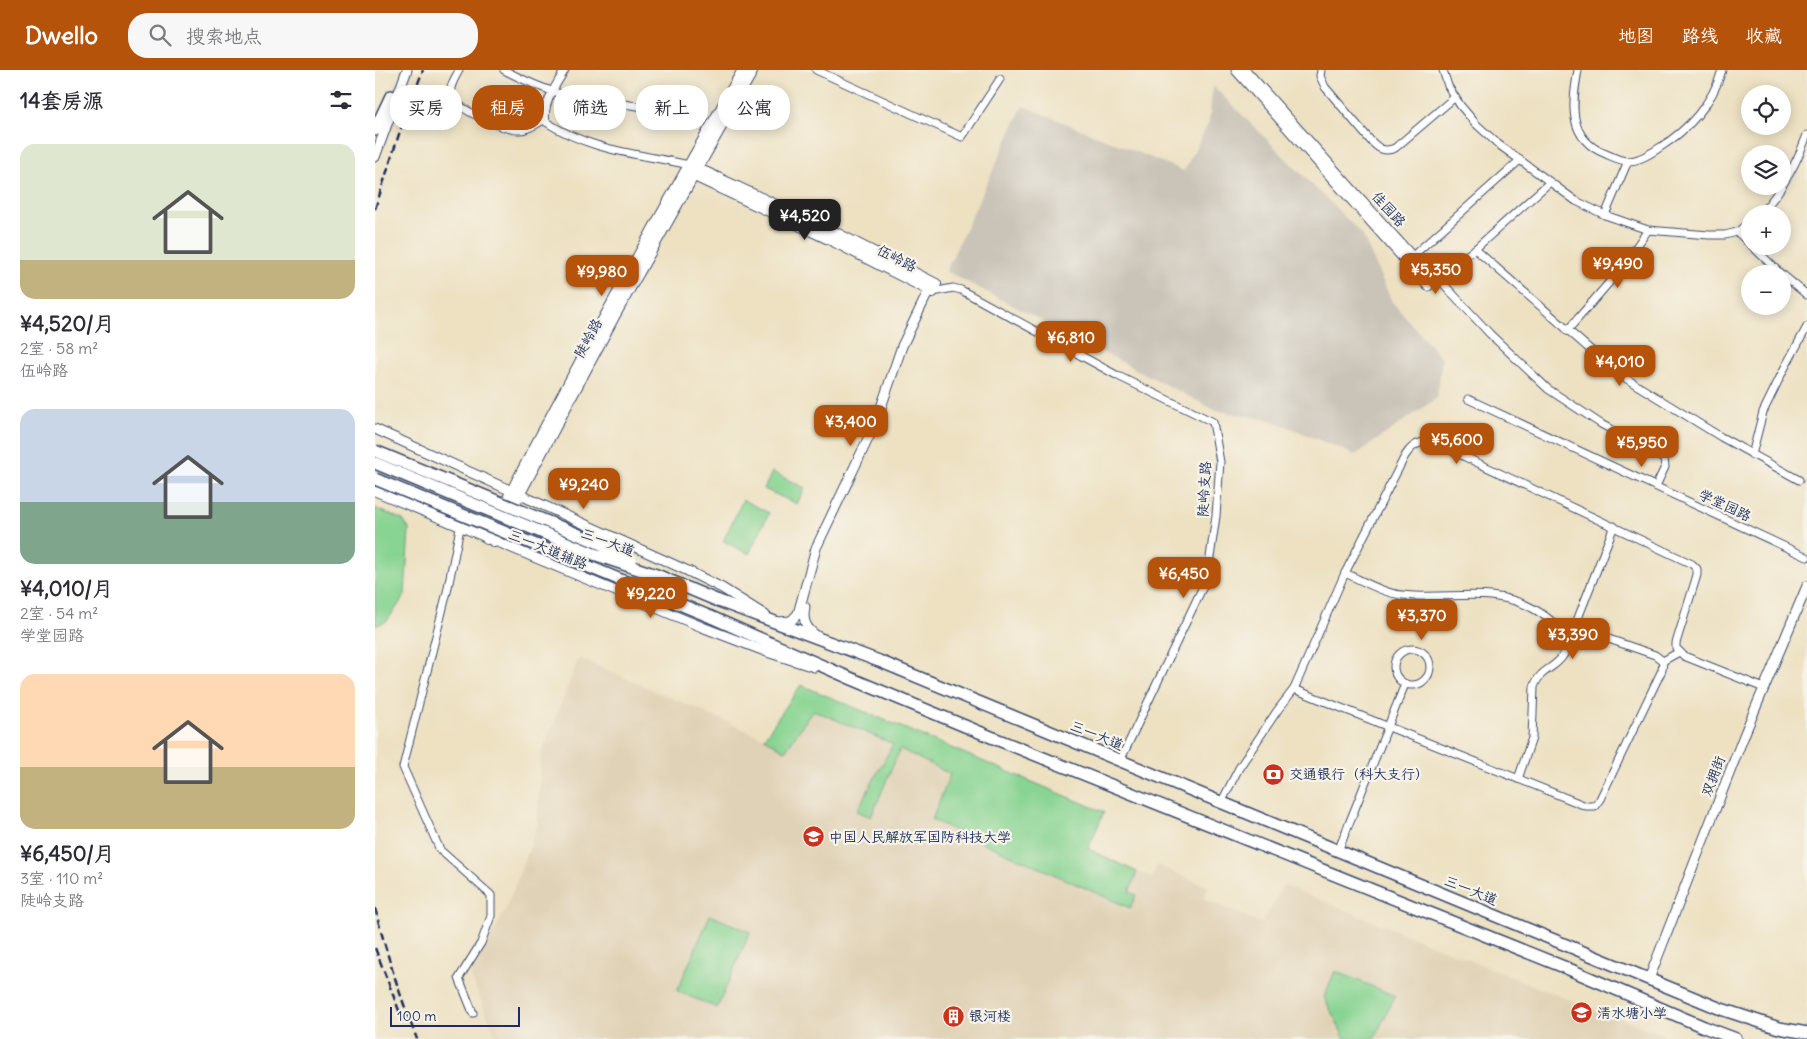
<!DOCTYPE html>
<html lang="zh">
<head>
<meta charset="utf-8">
<style>
	:root { --surface:#fff; --page:#f7f7f7; --text:#2b2b33; --muted:#7c7c81; --accent:#b45309 }
	body { margin:0; font-family:Delius,"LXGW WenKai TC",sans-serif; background:var(--page); color:var(--text); height:100vh; display:flex; flex-direction:column; font-size:19px; white-space:nowrap }
	* { box-sizing:border-box; margin:0 }
	p { font-size:16px; color:var(--muted) }
	.icon { flex:none; width:28px; height:28px; fill:none; stroke:currentColor; stroke-width:2; stroke-linecap:round; stroke-linejoin:round }
	.map { position:relative; flex:1; overflow:hidden }
	.sheet { display:flex; flex-direction:column; background:var(--surface); width:375px }
	.sheet>* { flex:none }
	.top-card { position:absolute; left:15px; top:15px; width:475px; height:45px; display:flex; gap:10px }
	.buttons { position:absolute; left:1366px; top:15px; display:grid; gap:10px }
	.buttons a { display:grid; place-items:center; width:50px; height:50px; border-radius:50%; background:var(--surface); box-shadow:0 2px 12px #0003; font-size:25px }
	.scale { position:absolute; left:15px; bottom:12px; width:130px; box-sizing:border-box; padding-left:5px; border:2px solid #1b2f5e; border-top:0; font-size:14px; line-height:18px; white-space:nowrap; color:#1b2f5e; -webkit-text-stroke:4px #f7f3e8; paint-order:stroke }
	.price { position:absolute; translate:-50% -42px; padding:0 11px; border-radius:10px; background:var(--accent); color:#fff; font-size:16px; line-height:32px; filter:drop-shadow(0 1px 2px #0008) }
	.price::after { content:''; position:absolute; left:50%; top:30px; width:15px; height:11px; margin-left:-8px; background:inherit; clip-path:polygon(0 0,100% 0,50% 100%) }
	.price.active { background:#222; color:#fff }
	ul { padding:0; list-style:none }
	li { display:grid; align-content:center; gap:10px; height:265px; padding:0 20px }
	li span { display:grid; place-items:center; height:155px; border-radius:15px; color:#555 }
	li>.icon { margin-inline-start:auto }
	span .icon { width:90px; height:90px; fill:#fffc; stroke-width:1 }
	li b { font-size:21px }
	h2 { display:flex; justify-content:space-between; align-items:center; height:60px; padding:0 20px; font-size:21px }
	.pill { padding:0 18px; border-radius:20px; background:var(--surface); box-shadow:0 2px 12px #0003; font-size:18px; line-height:45px }
	.pill.active { background:var(--accent); color:#fff }
	header { display:flex; align-items:center; gap:30px; box-sizing:border-box; height:70px; padding:0 25px; background:var(--accent); color:#fff }
	header strong { font-size:24px }
	nav { display:flex; gap:28px; margin-inline-start:auto; font-size:18px }
	.search { width:350px; height:45px; background:var(--page); display:flex; align-items:center; gap:12px; box-sizing:border-box; padding:0 18px; border-radius:20px; color:var(--muted); font-size:19px }
	main { display:flex; flex:1; min-height:0 }
	.map>svg:first-child { display:block }
</style>
</head>
<body>
<header>
<strong>Dwello</strong>
<div class="search"><svg class="icon" aria-label="search" viewBox="0 0 24 24"><circle cx="10" cy="10" r="6"/><path d="M15 15l6 6"/></svg>搜索地点</div>
<nav><a>地图</a><a>路线</a><a>收藏</a></nav>
</header>
<main>
<section class="sheet">
<h2>14套房源<svg class="icon" aria-label="filters" viewBox="0 0 24 24"><path d="M4 7h16M4 17h16"/><circle cx="9" cy="7" r="2"/><circle cx="15" cy="17" r="2"/></svg></h2>
<ul>
<li><span style="background:linear-gradient(#dfe7d0 75%,#c2b280 0)"><svg class="icon" aria-label="home" viewBox="0 0 24 24"><path d="M3 11l9-7 9 7M6 9v11h12V9"/></svg></span><div><b>¥4,520/月</b><p>2室 · 58 m²</p><p>伍岭路</p></div></li>
<li><span style="background:linear-gradient(#c9d6e8 60%,#7fa58c 0)"><svg class="icon" aria-label="home" viewBox="0 0 24 24"><path d="M3 11l9-7 9 7M6 9v11h12V9"/></svg></span><div><b>¥4,010/月</b><p>2室 · 54 m²</p><p>学堂园路</p></div></li>
<li><span style="background:linear-gradient(#ffd9b3 60%,#c2b280 0)"><svg class="icon" aria-label="home" viewBox="0 0 24 24"><path d="M3 11l9-7 9 7M6 9v11h12V9"/></svg></span><div><b>¥6,450/月</b><p>3室 · 110 m²</p><p>陡岭支路</p></div></li>
</ul>
</section>
<div class="map">
<svg width="1432" height="969" viewBox="0 0 1432 969">
	<rect width="100%" height="100%" fill="#f7f3e8"/>
	<filter id="ink" filterUnits="userSpaceOnUse"><feTurbulence type="fractalNoise" baseFrequency=".02" numOctaves="2"/><feDisplacementMap in="SourceGraphic" scale="10" xChannelSelector="R" yChannelSelector="G"/><feConvolveMatrix kernelMatrix="1 2 1 2 8 2 1 2 1" color-interpolation-filters="sRGB"/></filter>
	<filter id="wash" filterUnits="userSpaceOnUse"><feTurbulence type="fractalNoise" baseFrequency=".0096" numOctaves="4" result="noise"/><feDisplacementMap in="SourceGraphic" scale="20" xChannelSelector="R" yChannelSelector="G"/><feGaussianBlur stdDeviation="1.12" result="paint"/><feColorMatrix in="noise" values="0 0 0 0 0 0 0 0 0 0 0 0 0 0 0 0 0 1.4 0 .05"/><feComposite in="paint" operator="in"/></filter>
	<g filter="url(#wash)">
		<rect width="100%" height="100%" fill="#ede1c2"/>
		<polygon fill="#e0d2b6" points="204,588 389,668 426,615 729,742 713,779 777,808 782,795 807,806 833,817 829,829 887,854 908,815 1187,927 1300,969 122,969 95,904 130,841 163,755 166,684"/>
		<polygon fill="#c9c3b8" points="838,16 987,164 1017,232 1067,289 1062,328 980,385 899,351 840,340 571,201 648,36 809,101 834,52"/>
		<g fill="#88d492" stroke="#528278">
			<polygon points="397,402 430,418 422,434 389,419"/>
			<polygon points="368,430 394,443 374,484 348,471"/>
			<polygon points="0,438 28,450 34,459 30,525 12,551 0,556"/>
			<polygon points="426,615 729,742 713,779 762,802 754,822 761,825 755,838 557,750 575,704 525,679 496,747 482,741 518,674 438,640 410,681 389,668"/>
			<polygon points="335,845 375,862 342,938 302,921"/>
			<polygon points="960,901 1020,926 999,969 970,969 949,927"/>
		</g>
	</g>
	<g filter="url(#ink)">
		<g fill="none" stroke-linecap="round" stroke-linejoin="round">
			<defs>
				<g id="minor">
					<path d="M84 0C81 7 73 17 76 26 81 39 131 61 145 60 154 60 163 53 170 49"/>
					<path d="M129 0C152 12 177 23 202 28 228 34 254 32 279 40"/>
					<path d="M190 0C181 15 167 34 171 52 218 82 262 83 314 95"/>
					<polyline points="441,0 587,67 625,9"/>
					<path d="M946 0 945 6 950 17 995 70C1003 78 1008 83 1020 78L1080 27"/>
					<polyline points="1068,0 1073,16 1085,35 1101,54 1123,74 1201,131 1230,145 1273,160 1334,165 1350,165 1362,162 1375,152"/>
					<path d="M1203 0C1197 34 1192 69 1231 84 1238 87 1245 91 1253 91 1264 91 1275 84 1284 78 1313 60 1338 33 1347 0"/>
					<path d="M1385 144C1407 121 1421 95 1432 65"/>
					<polyline points="1230,145 1253,91"/>
					<polyline points="1362,162 1375,174"/>
					<polyline points="1377,176 1406,204"/>
					<polyline points="1100,179 1242,303 1346,367 1424,410"/>
					<polyline points="1033,190 1145,90"/>
					<polyline points="1408,205 1432,225"/>
					<polyline points="1063,208 1115,264 1173,319 1226,354 1289,389 1290,397 1281,416"/>
					<polyline points="1059,211 1100,179 1175,112"/>
					<polyline points="558,222 578,218 586,220 743,306 838,352 845,392 841,446 832,508 745,691"/>
					<polyline points="1192,261 1245,200 1273,160"/>
					<polyline points="1093,329 1432,487"/>
					<polyline points="1377,385 1388,342 1409,299 1432,257"/>
					<polyline points="85,458 72,522 28,697 65,780 116,825 116,846 106,873 84,908 98,943"/>
					<path d="M970 503C988 511 1008 523 1027 525 1073 531 1116 515 1159 539 1176 549 1184 556 1192 574"/>
					<circle cx="1037" cy="597" r="18"/>
					<polyline points="1288,591 1304,582"/>
					<polyline points="919,619 1211,736 1220,736 1225,729 1287,600 1288,591 1280,585 1199,557"/>
					<path d="M1143 709 1157 668 1159 617C1165 598 1180 600 1189 584L1239 456"/>
					<path d="M847 731 864 698 902 641 919 619 970 503 1030 386C1040 370 1050 370 1067 376L1317 494 1322 499V505L1301 573V578L1309 586 1389 618"/>
					<polyline points="963,781 1030,614"/>
				</g>
				<g id="tertiary">
					<polyline points="861,0 1053,216 1059,211 870,0"/>
					<polyline points="0,87 32,0"/>
					<polyline points="0,359 313,501 347,518 390,545"/>
					<polyline points="0,421 327,557 395,583 439,597"/>
					<path d="M430 537C427 550 431 559 442 566"/>
					<polyline points="403,552 416,551 423,544 441,478 501,352 527,276 557,214"/>
					<polyline points="1274,909 1370,663 1432,516"/>
				</g>
				<g id="secondary">
					<polyline points="317,96 459,162 561,214"/>
					<polyline points="313,103 456,170 558,222"/>
					<path d="M112 469C193 310 280 154 368 0"/>
					<polyline points="119,472 241,243 378,0"/>
				</g>
				<g id="trunk">
					<polyline points="0,60 16,26"/>
					<polyline points="341,530 504,591 1346,939 1404,958 1432,963"/>
					<polyline points="336,547 477,609 621,669 1189,897 1329,957 1361,969"/>
				</g>
			</defs>
			<use href="#minor" stroke="#3a4a6d" stroke-width="9"/>
			<use href="#tertiary" stroke="#3a4a6d" stroke-width="11"/>
			<use href="#secondary" stroke="#3a4a6d" stroke-width="12"/>
			<use href="#trunk" stroke="#3a4a6d" stroke-width="14"/>
			<use href="#minor" stroke="#fff" stroke-width="7"/>
			<use href="#tertiary" stroke="#fff" stroke-width="9"/>
			<use href="#secondary" stroke="#fff" stroke-width="10"/>
			<use href="#trunk" stroke="#fff" stroke-width="11"/>
			<g stroke="#1b2f5e" stroke-width="2.5" stroke-dasharray="8 4" stroke-linecap="butt">
				<polyline points="0,139 25,61 48,0"/>
				<path d="M0 838C11 882 25 927 42 969"/>
				<polyline points="0,878 25,943"/>
			</g>
			<defs>
				<g id="trunk-bridge">
					<polyline points="0,381 224,473 256,491"/>
					<polyline points="0,393 219,484 284,506 341,530"/>
					<polyline points="0,409 336,547"/>
				</g>
			</defs>
			<use href="#trunk-bridge" stroke="#3a4a6d" stroke-width="14" stroke-linecap="butt"/>
			<use href="#trunk-bridge" stroke="#fff" stroke-width="11"/>
		</g>
	</g>
	<defs>
		<symbol id="bank-disc" viewBox="-11 -11 22 22"><circle r="9.5" fill="#c8321e" stroke="#f7f3e8"/><path d="M-6-4H6V4H-6ZM0-2.3a2.3 2.3 0 1 0 0 4.6a2.3 2.3 0 1 0 0-4.6Z" fill="#fff"/></symbol>
		<symbol id="university-disc" viewBox="-11 -11 22 22"><circle r="9.5" fill="#c8321e" stroke="#f7f3e8"/><path d="M0-5L7-2L0 1L-7-2ZM-4 1L0 2.5L4 1V4Q0 6-4 4Z" fill="#fff"/></symbol>
		<symbol id="school-disc" viewBox="-11 -11 22 22"><circle r="9.5" fill="#c8321e" stroke="#f7f3e8"/><path d="M0-5L7-2L0 1L-7-2ZM-4 1L0 2.5L4 1V4Q0 6-4 4Z" fill="#fff"/></symbol>
		<symbol id="building-disc" viewBox="-11 -11 22 22"><circle r="9.5" fill="#c8321e" stroke="#f7f3e8"/><path d="M-4-6H4V6H1V3H-1V6H-4ZM-2.5-4.3h1.7v1.8h-1.7ZM.8-4.3h1.7v1.8H.8ZM-2.5-1h1.7V.8h-1.7ZM.8-1h1.7V.8H.8Z" fill="#fff"/></symbol>
	</defs>
	<g fill-rule="evenodd">
		<use href="#bank-disc" x="886" y="692" width="25" height="25"/>
		<use href="#university-disc" x="426" y="754" width="25" height="25"/>
		<use href="#school-disc" x="1194" y="930" width="25" height="25"/>
		<use href="#building-disc" x="566" y="934" width="25" height="25"/>
	</g>
	<g text-anchor="middle" stroke-width="4.5" stroke-linejoin="round" paint-order="stroke">
		<g font-size="14" fill="#1b2f5e" stroke="#f7f3e8">
			<text transform="translate(1014 139) rotate(48)" y="5">佳园路</text>
			<text transform="translate(522 188) rotate(27)" y="5">伍岭路</text>
			<text transform="translate(213 268) rotate(-61)" y="5">陡岭路</text>
			<text transform="translate(829 419) rotate(-87)" y="5">陡岭支路</text>
			<text transform="translate(1350 435) rotate(25)" y="5">学堂园路</text>
			<text transform="translate(233 472) rotate(20)" y="5">三一大道</text>
			<text transform="translate(173 479) rotate(22)" y="5">三一大道辅路</text>
			<text transform="translate(722 665) rotate(22)" y="5">三一大道</text>
			<text transform="translate(1338 706) rotate(-69)" y="5">双拥街</text>
			<text transform="translate(1096 820) rotate(22)" y="5">三一大道</text>
		</g>
		<g font-size="14" fill="#1b2f5e" stroke="#f7f3e8" text-anchor="start">
			<text x="914" y="709">交通银行（科大支行）</text>
			<text x="454" y="772">中国人民解放军国防科技大学</text>
			<text x="1222" y="948">清水塘小学</text>
			<text x="594" y="951">银河楼</text>
		</g>
	</g>
</svg>
<div class="buttons">
<a><svg class="icon" aria-label="locate" viewBox="0 0 24 24"><circle cx="12" cy="12" r="6"/><path d="M12 2v4M12 18v4M2 12h4M18 12h4"/></svg></a>
<a><svg class="icon" aria-label="layers" viewBox="0 0 24 24"><path d="M12 4l9 5-9 5-9-5zM3 14l9 5 9-5"/></svg></a>
<a>+</a>
<a>−</a>
</div>
<div class="scale">100 m</div>
<b class="price active" style="left:430px;top:171px">¥4,520</b>
<b class="price" style="left:1243px;top:219px">¥9,490</b>
<b class="price" style="left:1061px;top:225px">¥5,350</b>
<b class="price" style="left:227px;top:227px">¥9,980</b>
<b class="price" style="left:696px;top:293px">¥6,810</b>
<b class="price" style="left:1245px;top:317px">¥4,010</b>
<b class="price" style="left:476px;top:377px">¥3,400</b>
<b class="price" style="left:1082px;top:395px">¥5,600</b>
<b class="price" style="left:1267px;top:398px">¥5,950</b>
<b class="price" style="left:209px;top:440px">¥9,240</b>
<b class="price" style="left:809px;top:529px">¥6,450</b>
<b class="price" style="left:276px;top:549px">¥9,220</b>
<b class="price" style="left:1047px;top:571px">¥3,370</b>
<b class="price" style="left:1198px;top:590px">¥3,390</b>
<div class="top-card">
<a class="pill">买房</a>
<a class="pill active">租房</a>
<a class="pill">筛选</a>
<a class="pill">新上</a>
<a class="pill">公寓</a>
</div>
</div>
</main>
</body>
</html>
